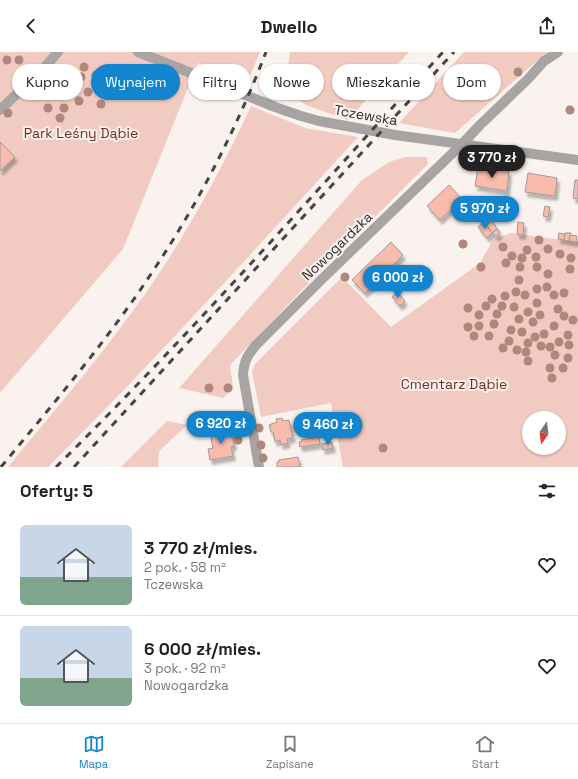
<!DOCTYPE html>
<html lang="pl">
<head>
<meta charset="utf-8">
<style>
	:root { --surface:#fff; --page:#f6f6f6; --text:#222; --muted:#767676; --line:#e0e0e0; --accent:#1285ce }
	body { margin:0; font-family:"Space Grotesk",sans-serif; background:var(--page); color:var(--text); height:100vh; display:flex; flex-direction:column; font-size:15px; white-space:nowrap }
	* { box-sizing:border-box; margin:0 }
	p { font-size:13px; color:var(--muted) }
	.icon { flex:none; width:22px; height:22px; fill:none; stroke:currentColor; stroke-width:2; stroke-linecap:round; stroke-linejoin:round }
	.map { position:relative; height:415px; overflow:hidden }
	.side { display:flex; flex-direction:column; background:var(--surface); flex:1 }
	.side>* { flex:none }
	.guide { position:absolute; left:12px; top:12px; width:554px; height:36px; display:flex; gap:8px }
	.needle { width:26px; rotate:194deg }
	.buttons { position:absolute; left:522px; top:359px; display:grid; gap:8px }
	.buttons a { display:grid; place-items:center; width:44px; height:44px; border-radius:50%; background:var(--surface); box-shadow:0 1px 3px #0004; font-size:20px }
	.price { position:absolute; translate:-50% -34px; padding:0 9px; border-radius:14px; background:var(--accent); color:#fff; font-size:13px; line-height:26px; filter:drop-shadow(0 1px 2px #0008) }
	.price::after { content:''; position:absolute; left:50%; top:24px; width:12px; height:9px; margin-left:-6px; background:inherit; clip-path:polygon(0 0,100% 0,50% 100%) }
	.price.active { background:#222; color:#fff }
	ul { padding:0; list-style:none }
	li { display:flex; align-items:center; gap:12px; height:100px; padding:0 20px }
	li+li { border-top:1px solid var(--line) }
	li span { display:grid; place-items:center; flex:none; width:112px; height:80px; border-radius:6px; color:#555 }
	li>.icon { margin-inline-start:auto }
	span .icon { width:48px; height:48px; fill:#fffc; stroke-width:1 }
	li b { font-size:17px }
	h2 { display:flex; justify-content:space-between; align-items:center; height:48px; padding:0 20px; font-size:17px }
	.chip { padding:0 14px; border-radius:18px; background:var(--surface); box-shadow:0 1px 3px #0004; font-size:14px; line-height:36px }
	.chip.active { background:var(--accent); color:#fff }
	header { display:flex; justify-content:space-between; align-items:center; height:52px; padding:0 20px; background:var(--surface); font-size:18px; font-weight:600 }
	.dock { display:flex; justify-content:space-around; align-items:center; height:56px; border-top:1px solid var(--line); background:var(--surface); font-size:11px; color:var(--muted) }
	.dock a { display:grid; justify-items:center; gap:2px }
	.dock .active { color:var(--accent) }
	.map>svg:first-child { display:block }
</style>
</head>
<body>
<header><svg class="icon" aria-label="back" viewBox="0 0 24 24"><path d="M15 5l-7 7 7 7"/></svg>Dwello<svg class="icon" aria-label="share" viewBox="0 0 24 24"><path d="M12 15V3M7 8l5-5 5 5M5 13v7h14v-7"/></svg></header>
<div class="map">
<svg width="578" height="415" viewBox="0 0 578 415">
	<defs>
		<filter id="shadow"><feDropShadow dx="2.5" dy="4.5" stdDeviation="1" flood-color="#0004"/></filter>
	</defs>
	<rect width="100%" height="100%" fill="#faf2ef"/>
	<g fill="#f1cbc1" fill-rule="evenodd">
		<polygon points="0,0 260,0 247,31 198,11 123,197 0,341"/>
		<polygon points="290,0 409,0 348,68 306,53 292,43 288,15"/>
		<polygon points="464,0 547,0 455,81 399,71"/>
		<path d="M251 54 305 76 358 85C256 196 155 309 48 415H8C64 347 122 280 169 206 200 157 227 106 251 54Z"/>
		<polygon points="405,105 427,105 428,112 304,236 230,313 233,336 223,346 179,336 362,128 389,110"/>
		<path d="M511 181 578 190V415H343L331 351 261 365 252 320 255 312 342 225 391 275 480 211 493 188ZM529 366H559V396H529Z"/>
		<polygon points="167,369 187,373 159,399 158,415 121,415"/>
	</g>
	<g fill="#f9bbab" stroke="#a29a98" filter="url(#shadow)">
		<polygon points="0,90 15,105 0,119"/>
		<polygon points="478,115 509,119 507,139 475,134"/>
		<polygon points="528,121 557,126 555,144 525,140"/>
		<polygon points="575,128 578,128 578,147 573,146"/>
		<polygon points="449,133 462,147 440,168 427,154"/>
		<polygon points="545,154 550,155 548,165 543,164"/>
		<polygon points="491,167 497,177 492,181 485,171"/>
		<polygon points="484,170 492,181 487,186 478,175"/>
		<polygon points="518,170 524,171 523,183 517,182"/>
		<polygon points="497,177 500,180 497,185 492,181"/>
		<polygon points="559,181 565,182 564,188 558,187"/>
		<polygon points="565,181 571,181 569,189 564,188"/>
		<polygon points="570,183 577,184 576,190 569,189"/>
		<polygon points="391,190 403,203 365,241 352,228"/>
		<polygon points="397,240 405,249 400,254 392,245"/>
		<polygon points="282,366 283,369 289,368 293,386 287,387 288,391 281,393 280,388 275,390 273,380 271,380 269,373 271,373 271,372 277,370 276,367"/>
		<polygon points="222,378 223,381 231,379 234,394 231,395 233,404 210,408 208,397 213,396 210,380"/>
		<polygon points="319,385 320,392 300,395 299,390 302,389 301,388"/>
		<polygon points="332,390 333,396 323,398 322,392"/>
		<polygon points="298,405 300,415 277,415 277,410 279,410 279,408"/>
	</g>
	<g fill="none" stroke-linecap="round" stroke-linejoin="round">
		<g stroke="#a8a4a3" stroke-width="10">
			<polyline points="138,0 176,15 275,55 301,64 319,69 395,83 578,108"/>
			<polyline points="0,58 45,15 58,0"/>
			<path d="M259 415 243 323C244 309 247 304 256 293L322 227 462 92 480 73 528 27 544 9 558 0"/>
		</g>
		<g stroke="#474442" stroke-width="3" stroke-dasharray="7 7" stroke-linecap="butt">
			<path d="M1 415C53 352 106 290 151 222 198 152 236 78 266 0"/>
			<path d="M56 415C191 282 316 139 443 0"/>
			<polyline points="74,415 454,0"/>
		</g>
	</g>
	<g fill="#b1867b">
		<circle cx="7" cy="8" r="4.5"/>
		<circle cx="19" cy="8" r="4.5"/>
		<circle cx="84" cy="15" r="4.5"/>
		<circle cx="71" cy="19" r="4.5"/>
		<circle cx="518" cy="20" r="4.5"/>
		<circle cx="96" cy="23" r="4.5"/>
		<circle cx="108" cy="23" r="4.5"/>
		<circle cx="81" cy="25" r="4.5"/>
		<circle cx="56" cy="31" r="4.5"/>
		<circle cx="73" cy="31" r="4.5"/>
		<circle cx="97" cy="33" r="4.5"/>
		<circle cx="88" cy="40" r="4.5"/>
		<circle cx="109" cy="43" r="4.5"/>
		<circle cx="79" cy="49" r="4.5"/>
		<circle cx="101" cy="52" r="4.5"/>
		<circle cx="48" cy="56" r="4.5"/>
		<circle cx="64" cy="56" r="4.5"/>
		<circle cx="570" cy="58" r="4.5"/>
		<circle cx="8" cy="61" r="4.5"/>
		<circle cx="60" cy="66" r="4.5"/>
		<circle cx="539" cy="188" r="4.5"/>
		<circle cx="463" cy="192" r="4.5"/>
		<circle cx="503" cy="195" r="4.5"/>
		<circle cx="548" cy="197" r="4.5"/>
		<circle cx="527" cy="198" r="4.5"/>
		<circle cx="560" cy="202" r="4.5"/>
		<circle cx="512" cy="204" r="4.5"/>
		<circle cx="536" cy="205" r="4.5"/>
		<circle cx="522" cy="206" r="4.5"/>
		<circle cx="571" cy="206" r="4.5"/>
		<circle cx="506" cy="211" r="4.5"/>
		<circle cx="481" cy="215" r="4.5"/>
		<circle cx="520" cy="215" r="4.5"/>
		<circle cx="537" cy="215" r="4.5"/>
		<circle cx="570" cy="217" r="4.5"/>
		<circle cx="548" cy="222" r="4.5"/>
		<circle cx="345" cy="225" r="4.5"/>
		<circle cx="519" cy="228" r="4.5"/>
		<circle cx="547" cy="235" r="4.5"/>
		<circle cx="537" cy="237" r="4.5"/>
		<circle cx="516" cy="240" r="4.5"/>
		<circle cx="564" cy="241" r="4.5"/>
		<circle cx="525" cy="243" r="4.5"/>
		<circle cx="554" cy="243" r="4.5"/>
		<circle cx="505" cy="244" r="4.5"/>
		<circle cx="492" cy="247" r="4.5"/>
		<circle cx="537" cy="251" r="4.5"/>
		<circle cx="486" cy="254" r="4.5"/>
		<circle cx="502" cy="254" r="4.5"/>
		<circle cx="514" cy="255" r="4.5"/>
		<circle cx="468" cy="256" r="4.5"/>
		<circle cx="558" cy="257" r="4.5"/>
		<circle cx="528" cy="260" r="4.5"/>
		<circle cx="497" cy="262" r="4.5"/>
		<circle cx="479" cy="263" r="4.5"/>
		<circle cx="540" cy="263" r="4.5"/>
		<circle cx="564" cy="264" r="4.5"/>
		<circle cx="519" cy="267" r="4.5"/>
		<circle cx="573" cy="268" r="4.5"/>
		<circle cx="533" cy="270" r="4.5"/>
		<circle cx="494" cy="272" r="4.5"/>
		<circle cx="479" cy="274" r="4.5"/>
		<circle cx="554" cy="274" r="4.5"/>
		<circle cx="468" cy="275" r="4.5"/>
		<circle cx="511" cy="278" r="4.5"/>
		<circle cx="522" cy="280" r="4.5"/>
		<circle cx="544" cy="282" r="4.5"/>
		<circle cx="568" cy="283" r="4.5"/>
		<circle cx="474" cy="284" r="4.5"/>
		<circle cx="489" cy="284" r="4.5"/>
		<circle cx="535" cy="285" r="4.5"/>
		<circle cx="509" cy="289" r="4.5"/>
		<circle cx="559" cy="290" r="4.5"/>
		<circle cx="528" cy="291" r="4.5"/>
		<circle cx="569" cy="293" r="4.5"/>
		<circle cx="541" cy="294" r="4.5"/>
		<circle cx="550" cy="295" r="4.5"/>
		<circle cx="503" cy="296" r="4.5"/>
		<circle cx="517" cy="298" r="4.5"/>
		<circle cx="526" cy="300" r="4.5"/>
		<circle cx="555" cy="303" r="4.5"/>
		<circle cx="568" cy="306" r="4.5"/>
		<circle cx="528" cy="309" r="4.5"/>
		<circle cx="550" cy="316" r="4.5"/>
		<circle cx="563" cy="316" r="4.5"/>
		<circle cx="552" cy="326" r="4.5"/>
		<circle cx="209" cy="336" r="4.5"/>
		<circle cx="228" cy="336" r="4.5"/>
		<circle cx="245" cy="373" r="4.5"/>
		<circle cx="259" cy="376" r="4.5"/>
		<circle cx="238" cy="388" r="4.5"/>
		<circle cx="261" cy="393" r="4.5"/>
		<circle cx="383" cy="396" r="4.5"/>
		<circle cx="263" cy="406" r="4.5"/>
	</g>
	<g text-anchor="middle" stroke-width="4" stroke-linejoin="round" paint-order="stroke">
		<g font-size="14" fill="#2b2827" stroke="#faf2ef">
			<text transform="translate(366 63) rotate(10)" y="5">Tczewska</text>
			<text transform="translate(337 194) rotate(-44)" y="5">Nowogardzka</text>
		</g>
		<g font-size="14" fill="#752d1c" stroke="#faf2ef">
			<text x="81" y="86">Park Leśny Dąbie</text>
			<text x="454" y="337">Cmentarz Dąbie</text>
		</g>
	</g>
</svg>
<div class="buttons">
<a><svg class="needle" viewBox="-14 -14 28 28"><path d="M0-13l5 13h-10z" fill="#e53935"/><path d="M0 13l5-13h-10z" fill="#767676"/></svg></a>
</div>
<b class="price active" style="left:492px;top:127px">3 770 zł</b>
<b class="price" style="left:485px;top:178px">5 970 zł</b>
<b class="price" style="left:398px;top:247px">6 000 zł</b>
<b class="price" style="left:221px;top:393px">6 920 zł</b>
<b class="price" style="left:328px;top:394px">9 460 zł</b>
<div class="guide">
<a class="chip">Kupno</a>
<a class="chip active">Wynajem</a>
<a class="chip">Filtry</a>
<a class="chip">Nowe</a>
<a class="chip">Mieszkanie</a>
<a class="chip">Dom</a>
</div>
</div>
<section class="side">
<h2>Oferty: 5<svg class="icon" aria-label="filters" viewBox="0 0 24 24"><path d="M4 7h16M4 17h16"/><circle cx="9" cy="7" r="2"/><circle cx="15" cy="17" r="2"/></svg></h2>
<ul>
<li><span style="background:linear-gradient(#c9d6e8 65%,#7fa58c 0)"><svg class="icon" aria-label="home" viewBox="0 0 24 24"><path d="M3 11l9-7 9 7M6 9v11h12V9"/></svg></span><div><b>3 770 zł/mies.</b><p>2 pok. · 58 m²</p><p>Tczewska</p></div><svg class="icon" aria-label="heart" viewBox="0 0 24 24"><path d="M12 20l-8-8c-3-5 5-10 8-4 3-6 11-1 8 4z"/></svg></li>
<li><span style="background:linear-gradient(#c9d6e8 65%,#7fa58c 0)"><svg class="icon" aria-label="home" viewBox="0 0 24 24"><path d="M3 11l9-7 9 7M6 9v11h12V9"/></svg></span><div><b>6 000 zł/mies.</b><p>3 pok. · 92 m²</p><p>Nowogardzka</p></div><svg class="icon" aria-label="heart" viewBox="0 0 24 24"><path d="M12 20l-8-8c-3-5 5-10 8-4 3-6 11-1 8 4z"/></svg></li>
</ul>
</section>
<nav class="dock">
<a class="active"><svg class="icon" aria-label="map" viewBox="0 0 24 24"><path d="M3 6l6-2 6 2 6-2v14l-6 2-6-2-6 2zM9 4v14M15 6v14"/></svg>Mapa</a>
<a><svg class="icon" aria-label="saved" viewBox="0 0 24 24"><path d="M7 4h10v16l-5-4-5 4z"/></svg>Zapisane</a>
<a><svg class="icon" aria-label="home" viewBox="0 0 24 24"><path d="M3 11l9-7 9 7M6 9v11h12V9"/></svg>Start</a>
</nav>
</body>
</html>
